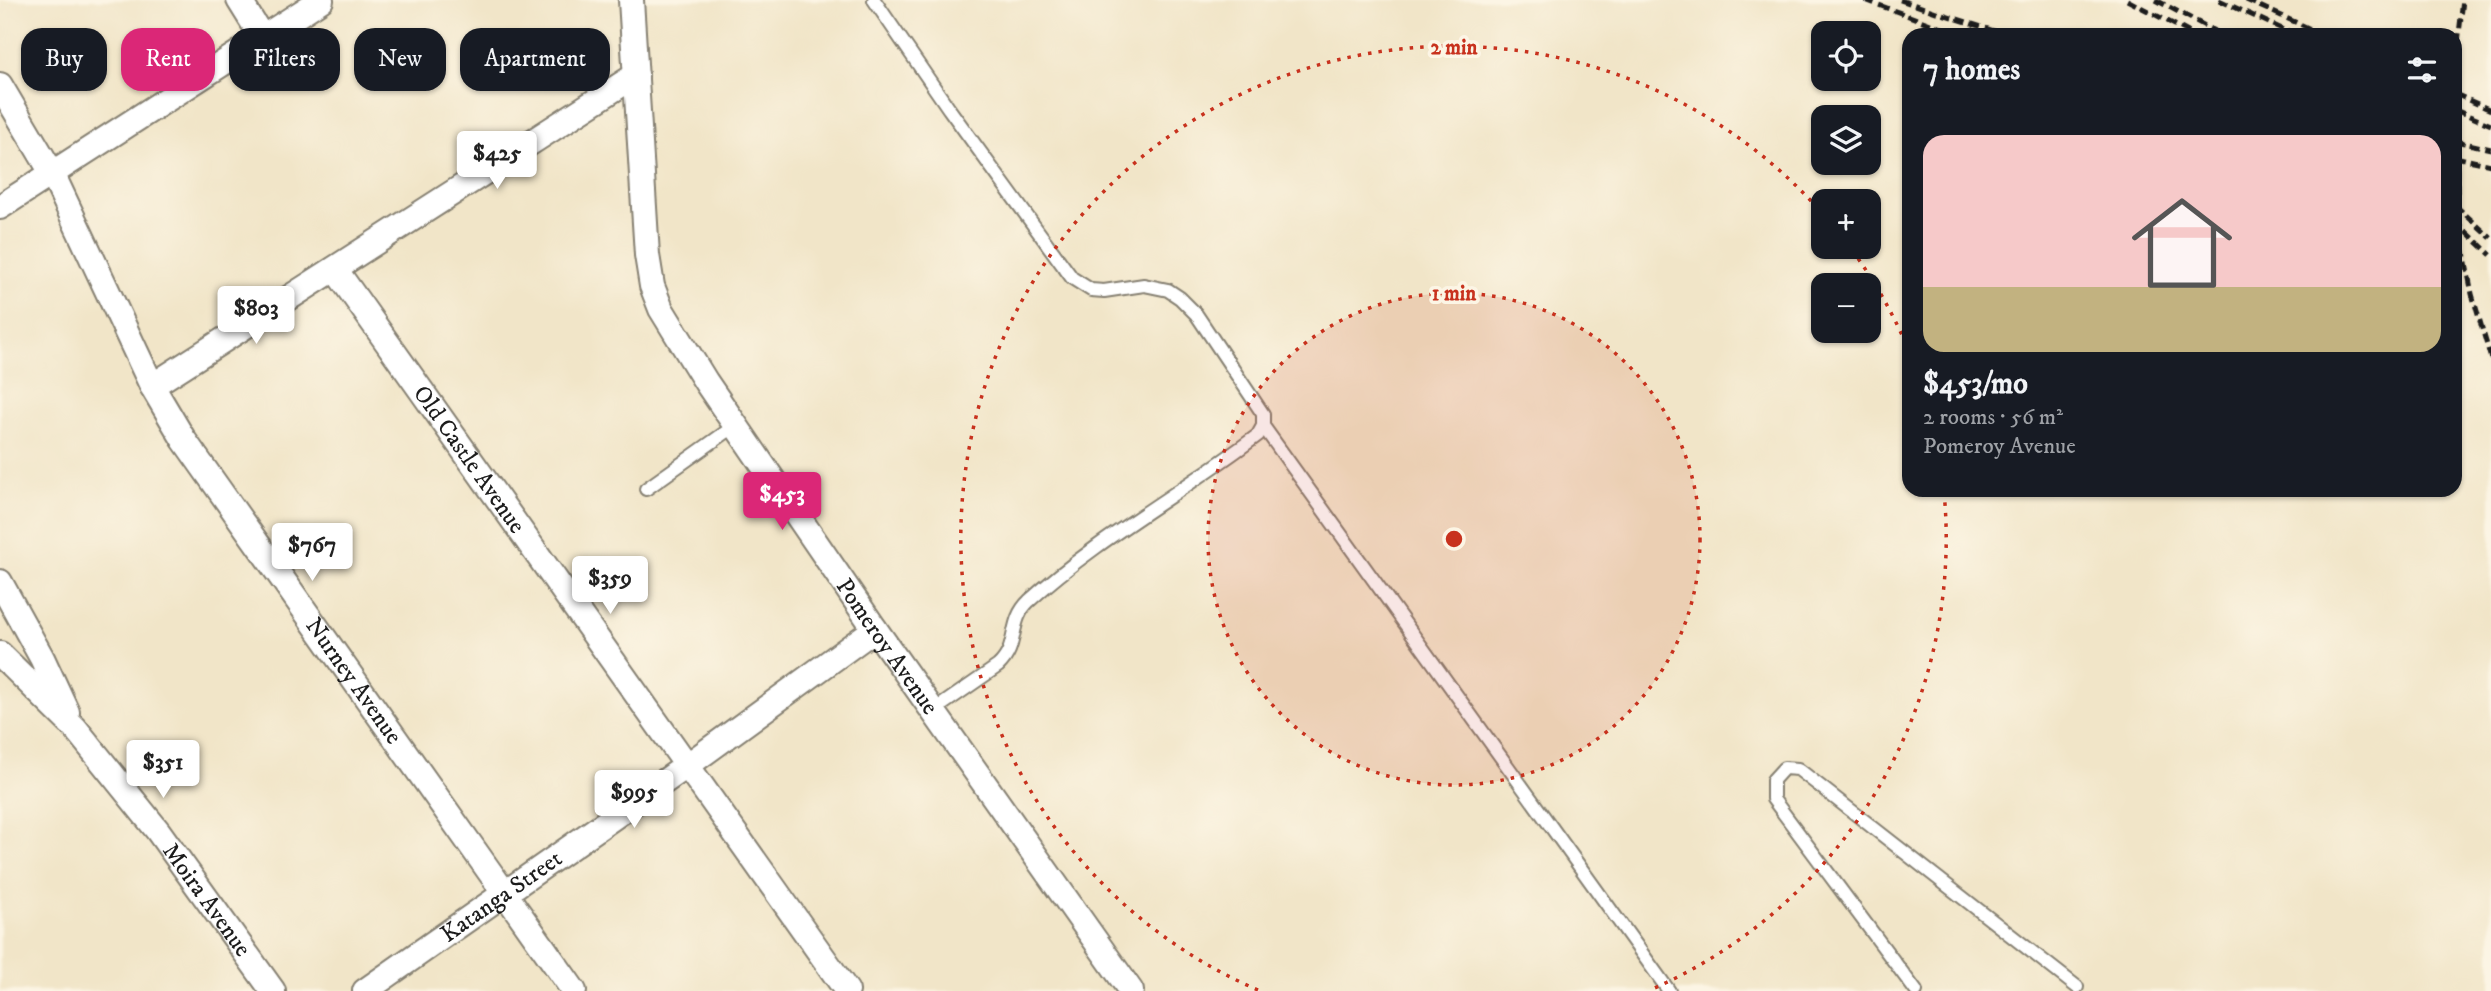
<!DOCTYPE html>
<html lang="en">
<head>
<meta charset="utf-8">
<style>
	:root { --surface:#171b24; --page:#20242c; --text:#f1f3f6; --muted:#9ea1a6; --line:#363941; --accent:#db2777 }
	body { margin:0; font-family:"IM FELL DW Pica",serif; background:var(--page); color:var(--text); height:100vh; display:flex; flex-direction:column; font-size:26px; white-space:nowrap }
	* { box-sizing:border-box; margin:0 }
	p { font-size:23px; color:var(--muted) }
	.icon { flex:none; width:38px; height:38px; fill:none; stroke:currentColor; stroke-width:2; stroke-linecap:round; stroke-linejoin:round }
	.map { position:relative; flex:1; overflow:hidden }
	.drawer { position:absolute; left:1902px; top:28px; width:560px; height:469px; display:flex; flex-direction:column; background:var(--surface); border-radius:21px; box-shadow:0 2px 5px #0004 }
	.drawer>* { flex:none }
	.guide { position:absolute; left:21px; top:28px; width:665px; height:63px; display:flex; gap:14px }
	.buttons { position:absolute; left:1811px; top:21px; display:grid; gap:14px }
	.buttons a { display:grid; place-items:center; width:70px; height:70px; border-radius:14px; background:var(--surface); box-shadow:0 2px 5px #0004; font-size:35px }
	.price { position:absolute; translate:-50% -60px; padding:0 16px; border-radius:7px; background:#fff; color:#222; font-size:23px; line-height:46px; filter:drop-shadow(0 2px 4px #0008) }
	.price::after { content:''; position:absolute; left:50%; top:42px; width:21px; height:16px; margin-left:-10px; background:inherit; clip-path:polygon(0 0,100% 0,50% 100%) }
	.price.selected { background:var(--accent); color:#fff }
	ul { padding:0; list-style:none }
	li { display:grid; align-content:center; gap:14px; height:371px; padding:0 21px }
	li+li { border-top:2px solid var(--line) }
	li span { display:grid; place-items:center; height:217px; border-radius:21px; color:#555 }
	li>.icon { margin-inline-start:auto }
	span .icon { width:126px; height:126px; fill:#fffc; stroke-width:1 }
	li b { font-size:30px }
	h2 { display:flex; justify-content:space-between; align-items:center; height:84px; padding:0 21px; font-size:30px }
	.tag { padding:0 24px; border-radius:21px; background:var(--surface); box-shadow:0 2px 5px #0004; font-size:24px; line-height:63px }
	.tag.selected { background:var(--accent); color:#fff }
	.map>svg:first-child { display:block }
</style>
</head>
<body>
<div class="map">
<svg width="2491" height="991" viewBox="0 0 2491 991">
	<rect width="100%" height="100%" fill="#fcf5e5"/>
	<filter id="ink" filterUnits="userSpaceOnUse"><feTurbulence type="fractalNoise" baseFrequency=".0143" numOctaves="2"/><feDisplacementMap in="SourceGraphic" scale="14" xChannelSelector="R" yChannelSelector="G"/><feConvolveMatrix kernelMatrix="1 2 1 2 8 2 1 2 1" color-interpolation-filters="sRGB"/></filter>
	<filter id="wash" filterUnits="userSpaceOnUse"><feTurbulence type="fractalNoise" baseFrequency=".00686" numOctaves="4" result="noise"/><feDisplacementMap in="SourceGraphic" scale="28" xChannelSelector="R" yChannelSelector="G"/><feGaussianBlur stdDeviation="1.57" result="paint"/><feColorMatrix in="noise" values="0 0 0 0 0 0 0 0 0 0 0 0 0 0 0 0 0 1.4 0 .05"/><feComposite in="paint" operator="in"/></filter>
	<g filter="url(#wash)">
		<rect width="100%" height="100%" fill="#f1e5c8"/>
	</g>
	<g filter="url(#ink)">
		<g fill="none" stroke-linecap="round" stroke-linejoin="round">
			<defs>
				<g id="lane">
					<path d="M874 0 949 109 1072 278 1091 290 1104 291 1144 285 1168 290 1180 298 1196 314 1263 414V426L1258 435C1183 492 1098 538 1029 601 1007 622 1020 646 998 666L933 711"/>
					<polyline points="1263,426 1669,991"/>
					<polyline points="646,489 736,425"/>
					<polyline points="1916,991 1773,799 1773,780 1784,768 1798,769 2077,987"/>
				</g>
				<g id="street">
					<polyline points="239,0 262,37"/>
					<path id="s1" d="M631 0 647 255 652 286 661 309 706 382 875 629 1131 991"/>
					<path id="s2" d="M0 85 52 173 152 386 184 440 574 991"/>
					<polyline points="0,207 321,0"/>
					<path id="s3" d="M335 269 847 991"/>
					<polyline points="152,386 636,75"/>
					<polyline points="0,582 42,658 67,712"/>
					<path id="s4" d="M0 654 75 728 158 831 273 991"/>
					<path id="s5" d="M365 991 688 765 875 629"/>
				</g>
			</defs>
			<use href="#lane" stroke="#868072" stroke-width="16"/>
			<use href="#street" stroke="#868072" stroke-width="28"/>
			<use href="#lane" stroke="#fff" stroke-width="12"/>
			<use href="#street" stroke="#fff" stroke-width="24"/>
			<g stroke="#1c1c1c" stroke-width="5" stroke-dasharray="10 5" stroke-linecap="butt">
				<polyline points="1865,0 1961,35"/>
				<polyline points="1900,0 2006,35"/>
				<polyline points="2127,0 2194,35"/>
				<polyline points="2156,0 2222,35"/>
				<polyline points="2219,0 2295,35"/>
				<polyline points="2246,0 2324,35"/>
				<polyline points="2455,94 2491,110"/>
				<polyline points="2455,110 2491,125"/>
				<polyline points="2455,141 2491,149"/>
				<polyline points="2455,157 2491,165"/>
				<polyline points="2457,193 2455,68 2463,0"/>
				<polyline points="2455,205 2491,238"/>
				<polyline points="2455,221 2491,255"/>
				<polyline points="2463,247 2472,294 2491,359"/>
			</g>
		</g>
	</g>
	<circle cx="1454" cy="539" r="246" fill="#c8321e" fill-opacity=".12"/>
	<g fill="none" stroke="#c8321e" stroke-width="3.5" stroke-dasharray="3.5 7">
		<circle cx="1454" cy="539" r="246"/>
		<path d="M1258 990A492 492 0 1 1 1822 213M1852 250A492 492 0 0 1 1909 351M1944 492A492 492 0 0 1 1650 990"/>
	</g>
	<g text-anchor="middle" stroke-width="7" stroke-linejoin="round" paint-order="stroke">
		<g font-size="24" fill="#1c1c1c" stroke="#fcf5e5">
			<text dy="8" stroke="none"><textPath href="#s3" startOffset="233">Old Castle Avenue</textPath></text>
			<text dy="8" stroke="none"><textPath href="#s1" startOffset="718">Pomeroy Avenue</textPath></text>
			<text dy="8" stroke="none"><textPath href="#s2" startOffset="695">Nurney Avenue</textPath></text>
			<text dy="8" stroke="none"><textPath href="#s5" startOffset="166">Katanga Street</textPath></text>
			<text dy="8" stroke="none"><textPath href="#s4" startOffset="322">Moira Avenue</textPath></text>
		</g>
	</g>
	<circle cx="1454" cy="539" r="10" fill="#c8321e" stroke="#fcf5e5" stroke-width="3.5"/>
	<g font-size="21" text-anchor="middle" font-weight="bold" fill="#c8321e" stroke="#fcf5e5" stroke-width="7" stroke-linejoin="round" paint-order="stroke">
		<text x="1454" y="54">2 min</text>
		<text x="1454" y="300">1 min</text>
	</g>
</svg>
<div class="buttons">
<a><svg class="icon" aria-label="locate" viewBox="0 0 24 24"><circle cx="12" cy="12" r="6"/><path d="M12 2v4M12 18v4M2 12h4M18 12h4"/></svg></a>
<a><svg class="icon" aria-label="layers" viewBox="0 0 24 24"><path d="M12 4l9 5-9 5-9-5zM3 14l9 5 9-5"/></svg></a>
<a>+</a>
<a>−</a>
</div>
<b class="price" style="left:497px;top:191px">$425</b>
<b class="price" style="left:256px;top:346px">$803</b>
<b class="price selected" style="left:782px;top:532px">$453</b>
<b class="price" style="left:312px;top:583px">$767</b>
<b class="price" style="left:610px;top:616px">$359</b>
<b class="price" style="left:163px;top:800px">$351</b>
<b class="price" style="left:634px;top:830px">$995</b>
<div class="guide">
<a class="tag">Buy</a>
<a class="tag selected">Rent</a>
<a class="tag">Filters</a>
<a class="tag">New</a>
<a class="tag">Apartment</a>
</div>
<section class="drawer">
<h2>7 homes<svg class="icon" aria-label="filters" viewBox="0 0 24 24"><path d="M4 7h16M4 17h16"/><circle cx="9" cy="7" r="2"/><circle cx="15" cy="17" r="2"/></svg></h2>
<ul>
<li><span style="background:linear-gradient(#f6c9c9 70%,#c2b280 0)"><svg class="icon" aria-label="home" viewBox="0 0 24 24"><path d="M3 11l9-7 9 7M6 9v11h12V9"/></svg></span><div><b>$453/mo</b><p>2 rooms · 56 m²</p><p>Pomeroy Avenue</p></div></li>
</ul>
</section>
</div>
</body>
</html>
